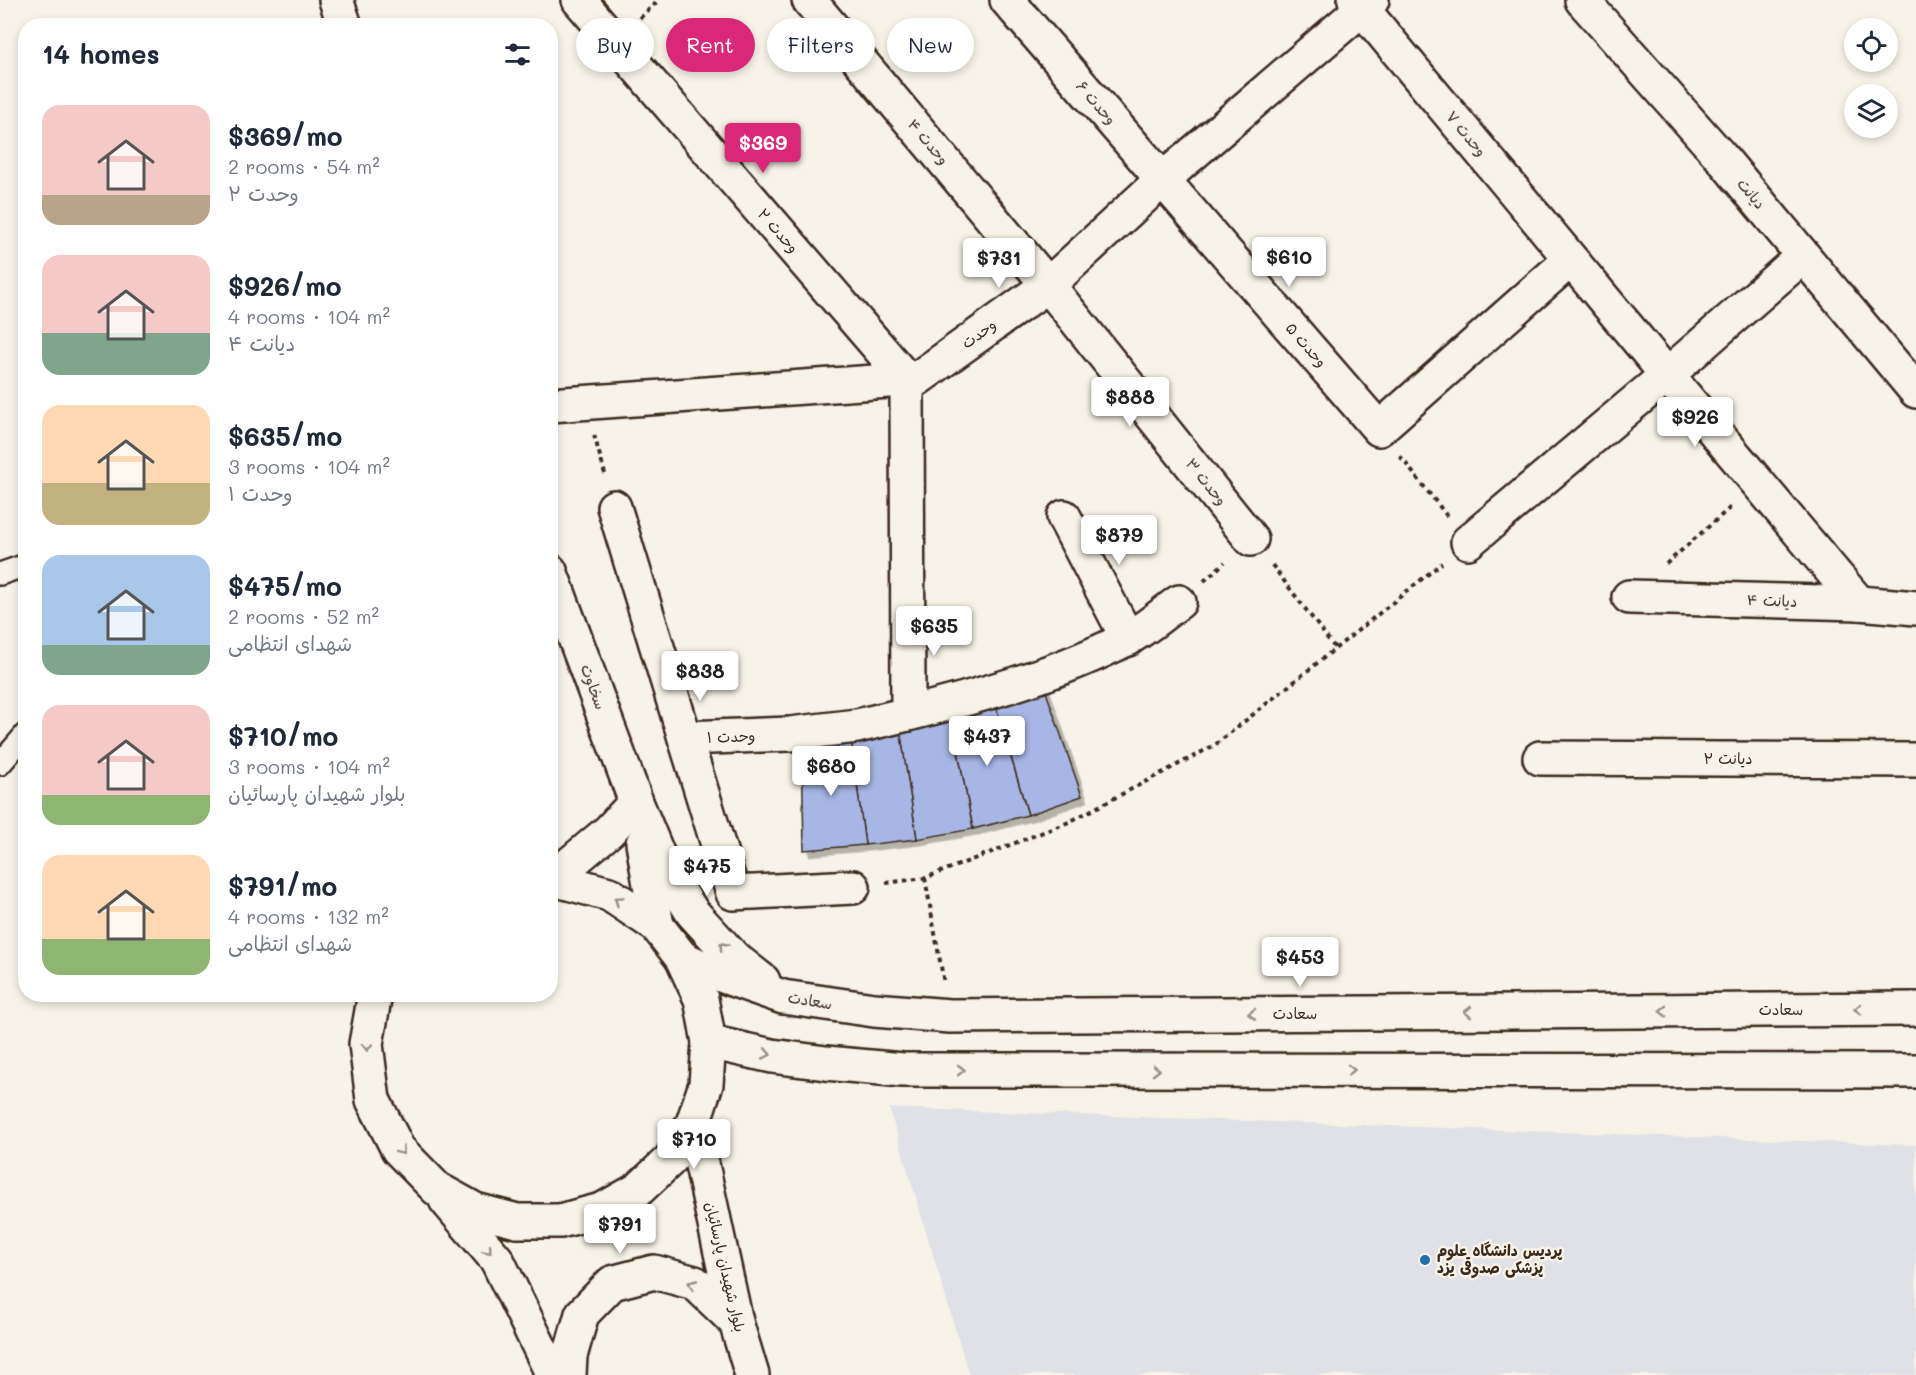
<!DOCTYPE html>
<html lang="en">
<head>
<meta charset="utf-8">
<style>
	:root { --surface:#fff; --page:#f2f2f3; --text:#1f2937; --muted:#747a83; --accent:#db2777 }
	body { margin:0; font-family:Mali,"Playpen Sans Arabic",sans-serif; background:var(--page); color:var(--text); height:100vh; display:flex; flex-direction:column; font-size:22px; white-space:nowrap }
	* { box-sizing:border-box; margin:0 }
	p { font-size:20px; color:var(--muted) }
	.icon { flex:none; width:33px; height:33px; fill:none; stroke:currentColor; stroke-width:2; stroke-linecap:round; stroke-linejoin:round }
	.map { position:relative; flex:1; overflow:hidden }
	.panel { position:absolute; left:18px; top:18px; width:540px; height:984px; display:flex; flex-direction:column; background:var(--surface); border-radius:24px; box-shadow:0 3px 9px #0003 }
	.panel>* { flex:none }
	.banner { position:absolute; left:576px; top:18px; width:570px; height:54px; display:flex; gap:12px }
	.tools { position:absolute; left:1844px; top:18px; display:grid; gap:12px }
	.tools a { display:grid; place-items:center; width:54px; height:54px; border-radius:50%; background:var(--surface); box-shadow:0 3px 9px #0003; font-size:30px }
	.price { position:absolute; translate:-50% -51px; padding:0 14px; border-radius:6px; background:#fff; color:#222; font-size:20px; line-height:39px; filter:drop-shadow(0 2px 3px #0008) }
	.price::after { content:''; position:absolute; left:50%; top:36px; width:18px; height:14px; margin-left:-9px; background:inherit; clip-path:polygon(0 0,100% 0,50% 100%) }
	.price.on { background:var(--accent); color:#fff }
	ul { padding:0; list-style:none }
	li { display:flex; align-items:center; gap:18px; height:150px; padding:0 24px }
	li span { display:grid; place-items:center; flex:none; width:168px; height:120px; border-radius:18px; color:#555 }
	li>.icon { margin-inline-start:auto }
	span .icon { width:72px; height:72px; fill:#fffc; stroke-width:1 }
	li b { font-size:26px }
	h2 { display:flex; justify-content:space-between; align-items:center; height:72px; padding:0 24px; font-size:26px }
	.pill { padding:0 21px; border-radius:27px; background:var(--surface); box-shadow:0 3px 9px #0003; font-size:21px; line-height:54px }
	.pill.on { background:var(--accent); color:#fff }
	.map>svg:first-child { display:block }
</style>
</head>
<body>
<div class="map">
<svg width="1916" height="1375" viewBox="0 0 1916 1375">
	<defs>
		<filter id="shadow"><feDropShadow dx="5.5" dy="5.5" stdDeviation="0" flood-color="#0004"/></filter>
	</defs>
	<rect width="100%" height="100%" fill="#f7f3e8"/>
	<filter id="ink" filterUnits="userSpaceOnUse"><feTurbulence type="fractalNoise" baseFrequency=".0167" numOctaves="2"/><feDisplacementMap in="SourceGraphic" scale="12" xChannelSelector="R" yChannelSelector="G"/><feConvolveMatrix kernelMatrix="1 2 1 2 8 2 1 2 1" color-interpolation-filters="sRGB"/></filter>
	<g filter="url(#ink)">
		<polygon fill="#dfe1e7" points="889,1108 1916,1145 1916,1375 969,1375"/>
		<g fill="#a8b6e6" stroke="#3b2a1e" stroke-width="1.5" filter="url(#shadow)">
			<polygon points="1043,683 1082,796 1028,815 994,700"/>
			<polygon points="994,700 1028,815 973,829 951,716"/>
			<polygon points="951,716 973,829 917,839 900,729"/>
			<polygon points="900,729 917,839 865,845 851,739"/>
			<polygon points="851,739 865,845 804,850 802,745"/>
		</g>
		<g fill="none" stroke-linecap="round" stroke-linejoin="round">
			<defs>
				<g id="lane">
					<polyline points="0,574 26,565"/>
					<polyline points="0,764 26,734"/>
				</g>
				<g id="street">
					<path d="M579 0 907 380 908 714C983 695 1058 674 1126 639 1145 630 1162 614 1179 602"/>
					<polyline points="809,0 1048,285 1251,539"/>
					<polyline points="1007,0 1379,429 1570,260"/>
					<polyline points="1355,0 1667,375 1859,603"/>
					<polyline points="1582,0 1721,157 1916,391"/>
					<polyline points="550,405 917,379 1048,285 1162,180 1372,0"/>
					<polyline points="614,507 685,738 790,734 857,726 908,714"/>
					<polyline points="1064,517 1128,639"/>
					<polyline points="1468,542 1667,375 1803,256"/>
					<polyline points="1629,597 1859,603 1916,608"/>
					<polyline points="685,738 733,893 853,887"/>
					<polyline points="1540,758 1916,760"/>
				</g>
				<g id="secondary">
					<polyline points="336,0 345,26"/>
					<polyline points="550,571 636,802 660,860 692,912 734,958 763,981"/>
					<polyline points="643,843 657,926"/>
					<polyline points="553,878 609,831 636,802"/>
					<polyline points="682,958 712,972 783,997 874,1010 950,1016 1916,1009"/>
					<polyline points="375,994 366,1044 373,1100 398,1149 437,1189 475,1210 517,1221 560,1221 602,1210 639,1189 671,1159 693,1123 706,1084 709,1042 701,999 682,958 657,926 609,894 550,878"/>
					<polyline points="709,1042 772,1056 826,1063 903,1070 1916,1071"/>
					<polyline points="693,1123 736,1322 752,1375"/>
					<polyline points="446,1200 497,1260 553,1375"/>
					<polyline points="569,1375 570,1356 582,1314 612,1283 654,1272 695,1283 736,1322"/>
				</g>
			</defs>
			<use href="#lane" stroke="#3b2a1e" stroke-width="26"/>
			<use href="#street" stroke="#3b2a1e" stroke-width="38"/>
			<use href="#secondary" stroke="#3b2a1e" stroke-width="38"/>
			<g stroke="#3b2a1e" stroke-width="4" stroke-dasharray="4.5 4.5" stroke-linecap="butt">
				<polyline points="640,18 659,0"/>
				<polyline points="594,435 605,474"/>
				<polyline points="1400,456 1447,516"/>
				<polyline points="1666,564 1732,506"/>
				<polyline points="1272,565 1335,648"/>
				<polyline points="1204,581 1225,562"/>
				<polyline points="925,878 944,983"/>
				<polyline points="886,883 925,878 1069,822 1215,745 1442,563"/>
			</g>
			<use href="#lane" stroke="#f7f3e8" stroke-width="21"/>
			<use href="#street" stroke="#f7f3e8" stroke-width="33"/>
			<use href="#secondary" stroke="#f7f3e8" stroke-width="33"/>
		</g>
		<defs><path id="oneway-chevron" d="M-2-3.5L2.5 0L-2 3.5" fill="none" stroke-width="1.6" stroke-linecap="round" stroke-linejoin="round" transform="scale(1.5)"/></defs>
		<g stroke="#998e83">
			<use href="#oneway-chevron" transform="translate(618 900) rotate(-146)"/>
			<use href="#oneway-chevron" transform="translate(723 946) rotate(-132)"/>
			<use href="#oneway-chevron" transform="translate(1858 1009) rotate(180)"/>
			<use href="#oneway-chevron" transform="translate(1663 1011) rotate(180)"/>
			<use href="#oneway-chevron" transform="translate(1468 1012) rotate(180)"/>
			<use href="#oneway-chevron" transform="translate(1252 1014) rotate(180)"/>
			<use href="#oneway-chevron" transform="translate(367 1047) rotate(89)"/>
			<use href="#oneway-chevron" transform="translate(767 1054) rotate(11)"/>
			<use href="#oneway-chevron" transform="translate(961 1070)"/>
			<use href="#oneway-chevron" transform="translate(1156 1070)"/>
			<use href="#oneway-chevron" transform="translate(1351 1070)"/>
			<use href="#oneway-chevron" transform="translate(401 1151) rotate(52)"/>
			<use href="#oneway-chevron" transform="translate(488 1250) rotate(50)"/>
			<use href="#oneway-chevron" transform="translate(692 1284) rotate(-155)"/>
		</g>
	</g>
	<circle fill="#1f6fb2" stroke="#f7f3e8" stroke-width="2" cx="1425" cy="1260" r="6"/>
	<g text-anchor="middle" stroke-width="5" stroke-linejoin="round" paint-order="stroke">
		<g font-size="15" fill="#3b2a1e" stroke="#f7f3e8">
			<text transform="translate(1096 103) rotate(49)" y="5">وحدت ۶</text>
			<text transform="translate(1466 134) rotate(50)" y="5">وحدت ۷</text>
			<text transform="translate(928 142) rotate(50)" y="5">وحدت ۴</text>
			<text transform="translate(1751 194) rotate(50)" y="5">دیانت</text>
			<text transform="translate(778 231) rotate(49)" y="5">وحدت ۲</text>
			<text transform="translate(979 334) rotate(-36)" y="5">وحدت</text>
			<text transform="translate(1306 345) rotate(49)" y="5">وحدت ۵</text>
			<text transform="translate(1206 482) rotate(51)" y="5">وحدت ۳</text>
			<text transform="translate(1772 601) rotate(2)" y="5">دیانت ۴</text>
			<text transform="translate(593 687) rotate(70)" y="5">سخاوت</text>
			<text transform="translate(731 737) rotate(-2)" y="5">وحدت ۱</text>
			<text x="1728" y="764">دیانت ۲</text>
			<text transform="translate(810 1001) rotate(9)" y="5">سعادت</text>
			<text x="1781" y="1015">سعادت</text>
			<text x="1295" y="1019">سعادت</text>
			<text transform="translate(725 1267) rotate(77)" y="5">بلوار شهیدان پارسائیان</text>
		</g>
		<g font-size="15" font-weight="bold" fill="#3b2a1e" stroke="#f7f3e8" text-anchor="start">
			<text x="1437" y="1256">پردیس دانشگاه علوم<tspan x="1437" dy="17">پزشکی صدوقی یزد</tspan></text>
		</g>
	</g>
</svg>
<div class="tools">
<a><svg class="icon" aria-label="locate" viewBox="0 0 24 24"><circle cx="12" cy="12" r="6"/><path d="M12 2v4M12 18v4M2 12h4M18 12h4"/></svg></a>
<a><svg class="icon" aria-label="layers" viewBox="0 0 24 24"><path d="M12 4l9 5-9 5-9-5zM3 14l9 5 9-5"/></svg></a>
</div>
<b class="price on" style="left:763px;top:174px">$369</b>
<b class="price" style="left:1289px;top:288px">$610</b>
<b class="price" style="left:999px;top:289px">$731</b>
<b class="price" style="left:1130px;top:428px">$888</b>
<b class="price" style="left:1695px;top:448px">$926</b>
<b class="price" style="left:1119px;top:566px">$879</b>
<b class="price" style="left:934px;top:657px">$635</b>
<b class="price" style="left:700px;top:702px">$838</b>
<b class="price" style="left:987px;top:767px">$437</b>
<b class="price" style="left:831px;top:797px">$680</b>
<b class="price" style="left:707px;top:897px">$475</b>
<b class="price" style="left:1300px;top:988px">$453</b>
<b class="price" style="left:694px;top:1170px">$710</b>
<b class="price" style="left:620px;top:1255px">$791</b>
<div class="banner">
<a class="pill">Buy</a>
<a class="pill on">Rent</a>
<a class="pill">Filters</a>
<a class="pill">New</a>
</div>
<section class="panel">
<h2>14 homes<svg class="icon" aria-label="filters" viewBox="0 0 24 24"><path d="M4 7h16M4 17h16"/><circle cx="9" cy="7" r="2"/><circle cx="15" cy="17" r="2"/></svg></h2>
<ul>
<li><span style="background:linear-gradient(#f6c9c9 75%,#b9a48a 0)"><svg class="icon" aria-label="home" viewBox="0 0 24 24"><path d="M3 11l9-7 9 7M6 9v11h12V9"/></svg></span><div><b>$369/mo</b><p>2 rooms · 54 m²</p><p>وحدت ۲</p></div></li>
<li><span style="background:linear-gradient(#f6c9c9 65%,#7fa58c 0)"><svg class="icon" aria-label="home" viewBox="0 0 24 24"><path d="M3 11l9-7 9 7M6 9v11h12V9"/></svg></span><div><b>$926/mo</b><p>4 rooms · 104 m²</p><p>دیانت ۴</p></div></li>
<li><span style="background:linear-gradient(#ffd9b3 65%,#c2b280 0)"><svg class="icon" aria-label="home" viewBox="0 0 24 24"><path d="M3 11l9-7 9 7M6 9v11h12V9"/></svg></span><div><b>$635/mo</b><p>3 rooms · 104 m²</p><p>وحدت ۱</p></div></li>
<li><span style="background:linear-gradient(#a9c7e8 75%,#7fa58c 0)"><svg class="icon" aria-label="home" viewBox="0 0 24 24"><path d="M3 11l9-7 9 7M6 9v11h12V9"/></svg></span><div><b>$475/mo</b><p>2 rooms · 52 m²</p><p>شهدای انتظامی</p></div></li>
<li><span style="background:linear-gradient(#f6c9c9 75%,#8fb573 0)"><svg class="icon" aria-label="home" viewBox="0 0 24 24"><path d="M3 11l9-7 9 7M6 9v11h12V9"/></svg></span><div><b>$710/mo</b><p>3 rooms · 104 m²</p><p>بلوار شهیدان پارسائیان</p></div></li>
<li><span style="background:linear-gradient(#ffd9b3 70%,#8fb573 0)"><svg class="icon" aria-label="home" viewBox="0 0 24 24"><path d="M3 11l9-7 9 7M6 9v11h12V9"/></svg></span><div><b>$791/mo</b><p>4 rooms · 132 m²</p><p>شهدای انتظامی</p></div></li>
</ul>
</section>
</div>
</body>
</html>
